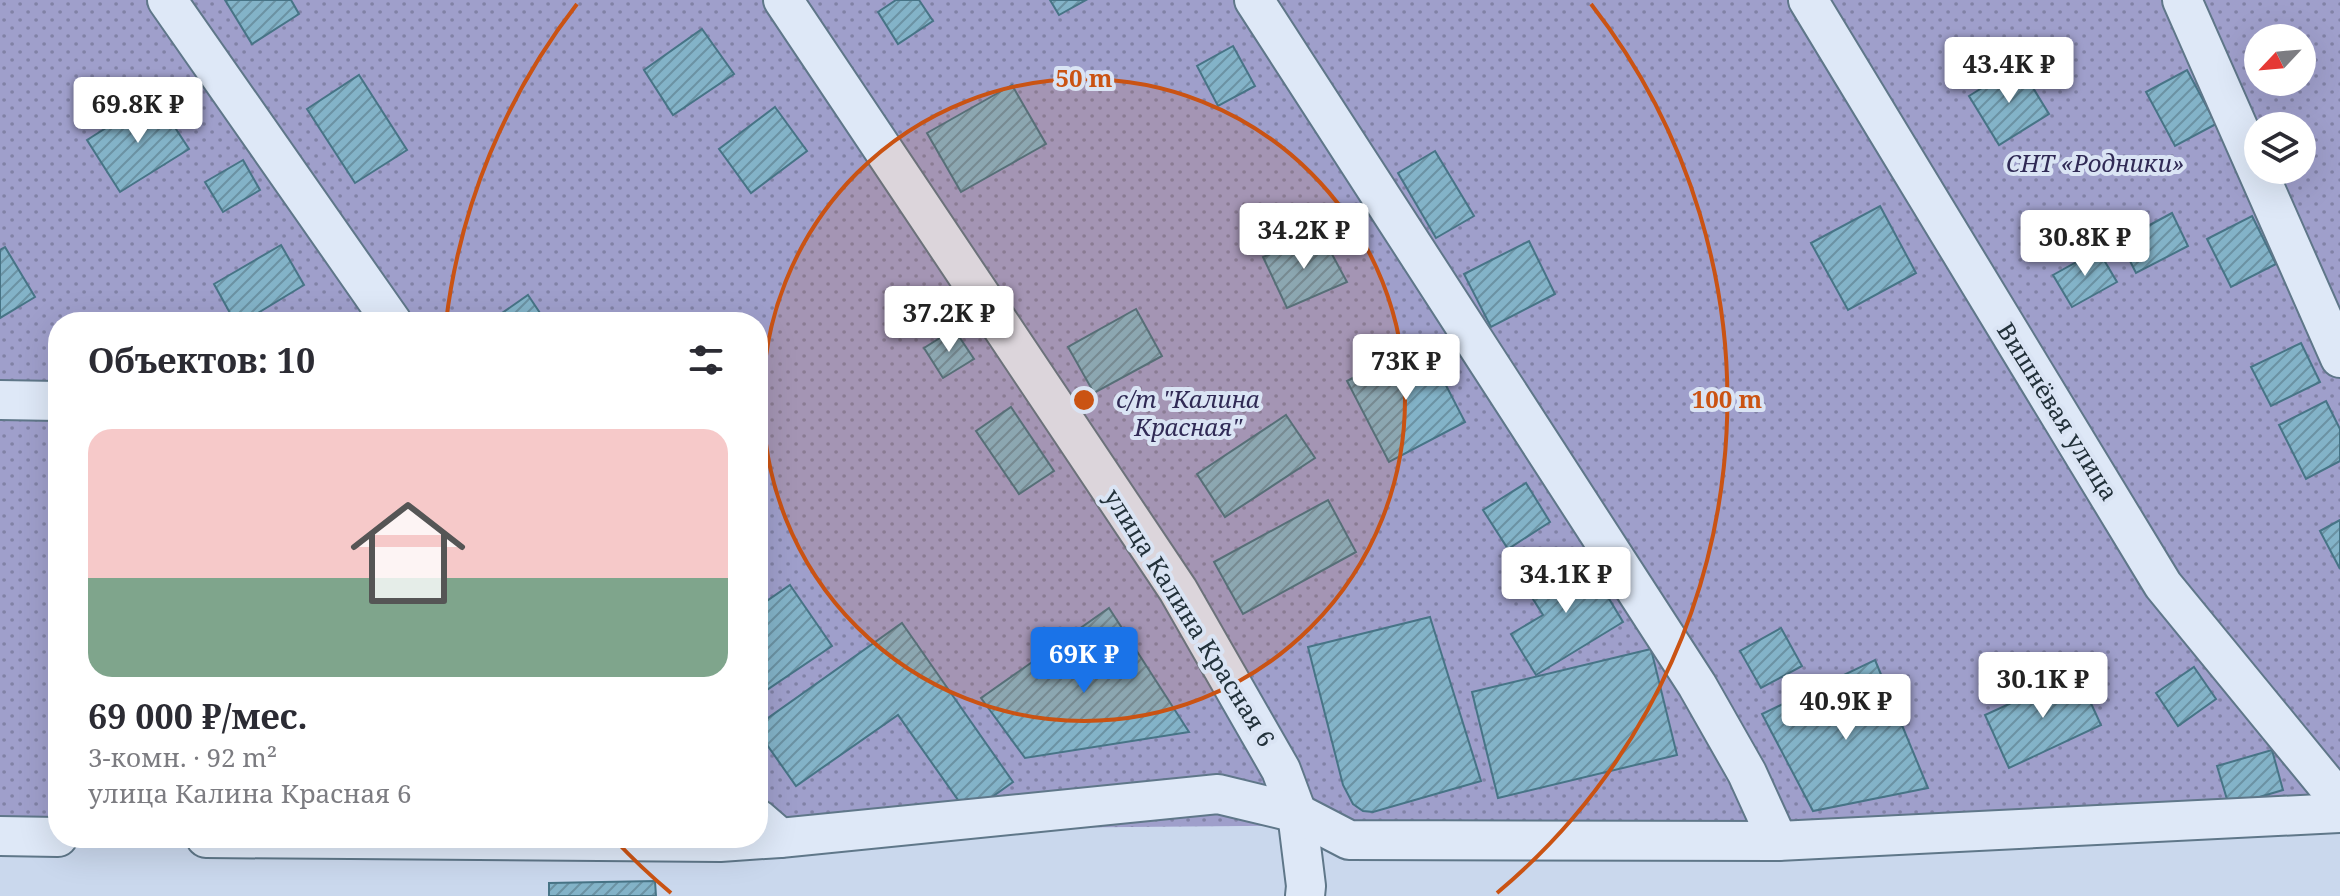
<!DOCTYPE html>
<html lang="ru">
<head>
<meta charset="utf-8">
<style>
	:root { --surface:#fff; --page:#f2f2f3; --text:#2b2b33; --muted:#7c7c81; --accent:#1a73e8 }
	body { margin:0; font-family:"Noto Serif",serif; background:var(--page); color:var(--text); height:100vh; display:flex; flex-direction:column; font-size:30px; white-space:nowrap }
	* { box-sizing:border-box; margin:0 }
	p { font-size:26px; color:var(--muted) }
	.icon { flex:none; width:44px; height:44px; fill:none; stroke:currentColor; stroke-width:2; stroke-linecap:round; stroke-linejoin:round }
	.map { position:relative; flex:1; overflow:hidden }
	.sheet { position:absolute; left:48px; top:312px; width:720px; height:536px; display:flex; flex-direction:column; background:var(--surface); border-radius:32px; box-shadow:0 8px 32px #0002 }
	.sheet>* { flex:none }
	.needle { width:52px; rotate:244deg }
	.fabs { position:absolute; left:2244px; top:24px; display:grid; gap:16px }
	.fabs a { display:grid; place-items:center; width:72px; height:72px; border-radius:50%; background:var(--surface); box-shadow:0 8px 32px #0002; font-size:40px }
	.price { position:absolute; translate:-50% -68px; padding:0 18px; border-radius:8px; background:#fff; color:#222; font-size:26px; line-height:52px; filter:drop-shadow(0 2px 4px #0008) }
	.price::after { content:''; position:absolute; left:50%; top:48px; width:24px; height:18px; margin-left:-12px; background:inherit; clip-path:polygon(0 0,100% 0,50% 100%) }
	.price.on { background:var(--accent); color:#fff }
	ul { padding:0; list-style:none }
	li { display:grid; align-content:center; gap:16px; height:424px; padding:0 40px }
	li span { display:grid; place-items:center; height:248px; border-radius:24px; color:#555 }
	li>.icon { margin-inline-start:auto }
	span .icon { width:144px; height:144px; fill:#fffc; stroke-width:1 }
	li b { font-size:34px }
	h2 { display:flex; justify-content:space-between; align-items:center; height:96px; padding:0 40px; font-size:34px }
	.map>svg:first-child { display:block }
</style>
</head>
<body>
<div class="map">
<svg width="2340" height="896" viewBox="0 0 2340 896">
	<defs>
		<pattern id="garden-dots" width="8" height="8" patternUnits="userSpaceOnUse" patternTransform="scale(2)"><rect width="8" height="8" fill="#9f9fcb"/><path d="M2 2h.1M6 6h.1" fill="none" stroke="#8182a6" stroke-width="1.8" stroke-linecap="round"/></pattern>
		<pattern id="building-hatch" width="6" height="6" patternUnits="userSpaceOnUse" patternTransform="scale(2)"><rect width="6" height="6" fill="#83b3c8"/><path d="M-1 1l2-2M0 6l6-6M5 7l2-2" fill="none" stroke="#6b92a3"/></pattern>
	</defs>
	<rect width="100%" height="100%" fill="#cad8ed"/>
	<path fill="url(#garden-dots)" fill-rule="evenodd" d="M0 0H2340V817L758 830V322H58V835L0 836ZM2258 38H2302V82H2258ZM2258 126H2302V170H2258Z"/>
	<g fill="url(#building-hatch)" stroke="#477486" stroke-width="2">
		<polygon points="225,0 291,0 299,14 252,44"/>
		<polygon points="896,0 919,0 933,21 898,44 878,12"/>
		<polygon points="1050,0 1086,0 1059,15"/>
		<polygon points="702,29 734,74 673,115 644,70"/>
		<polygon points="1233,46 1255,86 1218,106 1197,66"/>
		<polygon points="2019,65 2049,114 1999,145 1969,96"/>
		<polygon points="2187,70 2216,124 2175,146 2146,92"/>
		<polygon points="359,75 407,150 355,183 307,109"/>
		<polygon points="1012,85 1046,144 961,192 927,133"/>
		<polygon points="155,97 189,149 120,192 87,140"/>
		<polygon points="775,107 807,151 751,193 719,149"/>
		<polygon points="1435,151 1474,216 1436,238 1398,173"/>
		<polygon points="243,160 260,190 223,212 205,182"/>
		<polygon points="1880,206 1916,273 1848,310 1811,243"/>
		<polygon points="2172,213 2188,246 2136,273 2120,241"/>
		<polygon points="2252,216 2276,264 2231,287 2207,239"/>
		<polygon points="1321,234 1347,282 1287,308 1263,257"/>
		<polygon points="1529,241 1555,294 1491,327 1464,274"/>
		<polygon points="281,245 304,285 243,322 235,322 214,284"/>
		<polygon points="5,247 35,297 0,318 0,250"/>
		<polygon points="2098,250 2117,282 2072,307 2053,275"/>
		<polygon points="528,295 546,322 489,322"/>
		<polygon points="1136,309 1162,356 1094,393 1068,347"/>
		<polygon points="954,329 974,359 943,378 924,348"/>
		<polygon points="1423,341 1465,422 1389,462 1347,381"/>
		<polygon points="2301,343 2320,382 2271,406 2251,367"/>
		<polygon points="2326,401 2340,429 2340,461 2306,479 2279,425"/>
		<polygon points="1011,407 1054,471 1019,494 976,431"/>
		<polygon points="1286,415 1315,458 1225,517 1197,474"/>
		<polygon points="1526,483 1550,522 1508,549 1483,510"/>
		<polygon points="1328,500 1356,552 1243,614 1214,562"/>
		<polygon points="2340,520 2340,569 2320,531"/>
		<polygon points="1582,554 1623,622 1536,675 1511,634 1543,615 1526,588"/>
		<polygon points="790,585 832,646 758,696 758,607"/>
		<polygon points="1109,608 1189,732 1025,758 981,698"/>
		<polygon points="1430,617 1481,781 1373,812 1363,811 1353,804 1343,785 1308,647"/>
		<polygon points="902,623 1013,782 968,814 898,715 796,786 758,732 758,725"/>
		<polygon points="1781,628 1802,666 1761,688 1740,651"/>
		<polygon points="1651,649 1677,755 1498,798 1472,692"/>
		<polygon points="1875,660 1928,788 1813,811 1762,714"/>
		<polygon points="2194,667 2216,699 2178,726 2156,693"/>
		<polygon points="2077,673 2101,725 2009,768 1985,715"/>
		<polygon points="2272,750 2283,790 2229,806 2217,766"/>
		<polygon points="655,881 656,896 549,896 549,883"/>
	</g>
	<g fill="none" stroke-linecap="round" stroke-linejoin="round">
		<defs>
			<g id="minor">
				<polyline points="167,0 392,322"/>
				<polyline points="783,0 1178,590 1281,770 1297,813 1306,886 1305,896"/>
				<polyline points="1254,0 1697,685 1747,773 1778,841"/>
				<polyline points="1808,0 2163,585 2340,801"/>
				<polyline points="2182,0 2340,358"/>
				<polyline points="0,400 58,401"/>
				<polyline points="758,819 780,838 1218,794 1297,813 1349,840 1778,841 2340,813"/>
				<polyline points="0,836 58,837"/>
				<polyline points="206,838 720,842 780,838"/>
			</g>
		</defs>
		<use href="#minor" stroke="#5f7789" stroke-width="42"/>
		<use href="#minor" stroke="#dee8f7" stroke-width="38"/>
	</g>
	<circle cx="1084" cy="400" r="321" fill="#ca5313" fill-opacity=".12"/>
	<g fill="none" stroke="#ca5313" stroke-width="4">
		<circle cx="1084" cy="400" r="321"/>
		<path d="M671 893A643 643 0 0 1 614 839M446 322A643 643 0 0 1 577 4M1591 4A643 643 0 0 1 1497 893"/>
	</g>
	<g text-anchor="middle" stroke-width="8" stroke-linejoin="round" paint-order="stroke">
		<g font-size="24" font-style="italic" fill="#302a55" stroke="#dae4f4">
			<text x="2095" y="172">СНТ «Родники»</text>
			<text x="1188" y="408">с/т "Калина<tspan x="1188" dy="28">Красная"</tspan></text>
		</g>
		<g font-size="24" fill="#22313a" stroke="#dae4f4">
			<text transform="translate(2057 412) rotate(58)" y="8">Вишнёвая улица</text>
			<text transform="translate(1189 618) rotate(58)" y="8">улица Калина Красная 6</text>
		</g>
	</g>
	<circle cx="1084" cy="400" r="12" fill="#ca5313" stroke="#dae4f4" stroke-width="4"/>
	<g font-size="24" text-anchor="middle" font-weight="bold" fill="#ca5313" stroke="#dae4f4" stroke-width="8" stroke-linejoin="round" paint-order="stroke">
		<text x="1084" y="87">50 m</text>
		<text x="1727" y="408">100 m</text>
	</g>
</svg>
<div class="fabs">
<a><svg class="needle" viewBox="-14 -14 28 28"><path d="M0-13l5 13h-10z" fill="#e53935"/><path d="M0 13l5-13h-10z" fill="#7c7c81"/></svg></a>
<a><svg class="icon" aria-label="layers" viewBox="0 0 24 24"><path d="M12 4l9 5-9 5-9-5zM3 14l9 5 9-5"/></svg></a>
</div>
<b class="price" style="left:2009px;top:105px">43.4K ₽</b>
<b class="price" style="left:138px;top:145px">69.8K ₽</b>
<b class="price" style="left:1304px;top:271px">34.2K ₽</b>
<b class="price" style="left:2085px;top:278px">30.8K ₽</b>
<b class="price" style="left:949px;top:354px">37.2K ₽</b>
<b class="price" style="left:1406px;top:402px">73K ₽</b>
<b class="price" style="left:1566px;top:615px">34.1K ₽</b>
<b class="price on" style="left:1084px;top:695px">69K ₽</b>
<b class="price" style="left:2043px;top:720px">30.1K ₽</b>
<b class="price" style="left:1846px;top:742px">40.9K ₽</b>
<section class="sheet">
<h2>Объектов: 10<svg class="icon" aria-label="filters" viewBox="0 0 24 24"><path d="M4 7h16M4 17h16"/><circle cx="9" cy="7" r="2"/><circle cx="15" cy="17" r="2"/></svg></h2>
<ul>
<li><span style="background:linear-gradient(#f6c9c9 60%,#7fa58c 0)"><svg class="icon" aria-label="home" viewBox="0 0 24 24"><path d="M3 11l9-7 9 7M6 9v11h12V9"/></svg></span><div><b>69 000 ₽/мес.</b><p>3-комн. · 92 m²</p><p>улица Калина Красная 6</p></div></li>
</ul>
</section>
</div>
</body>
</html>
